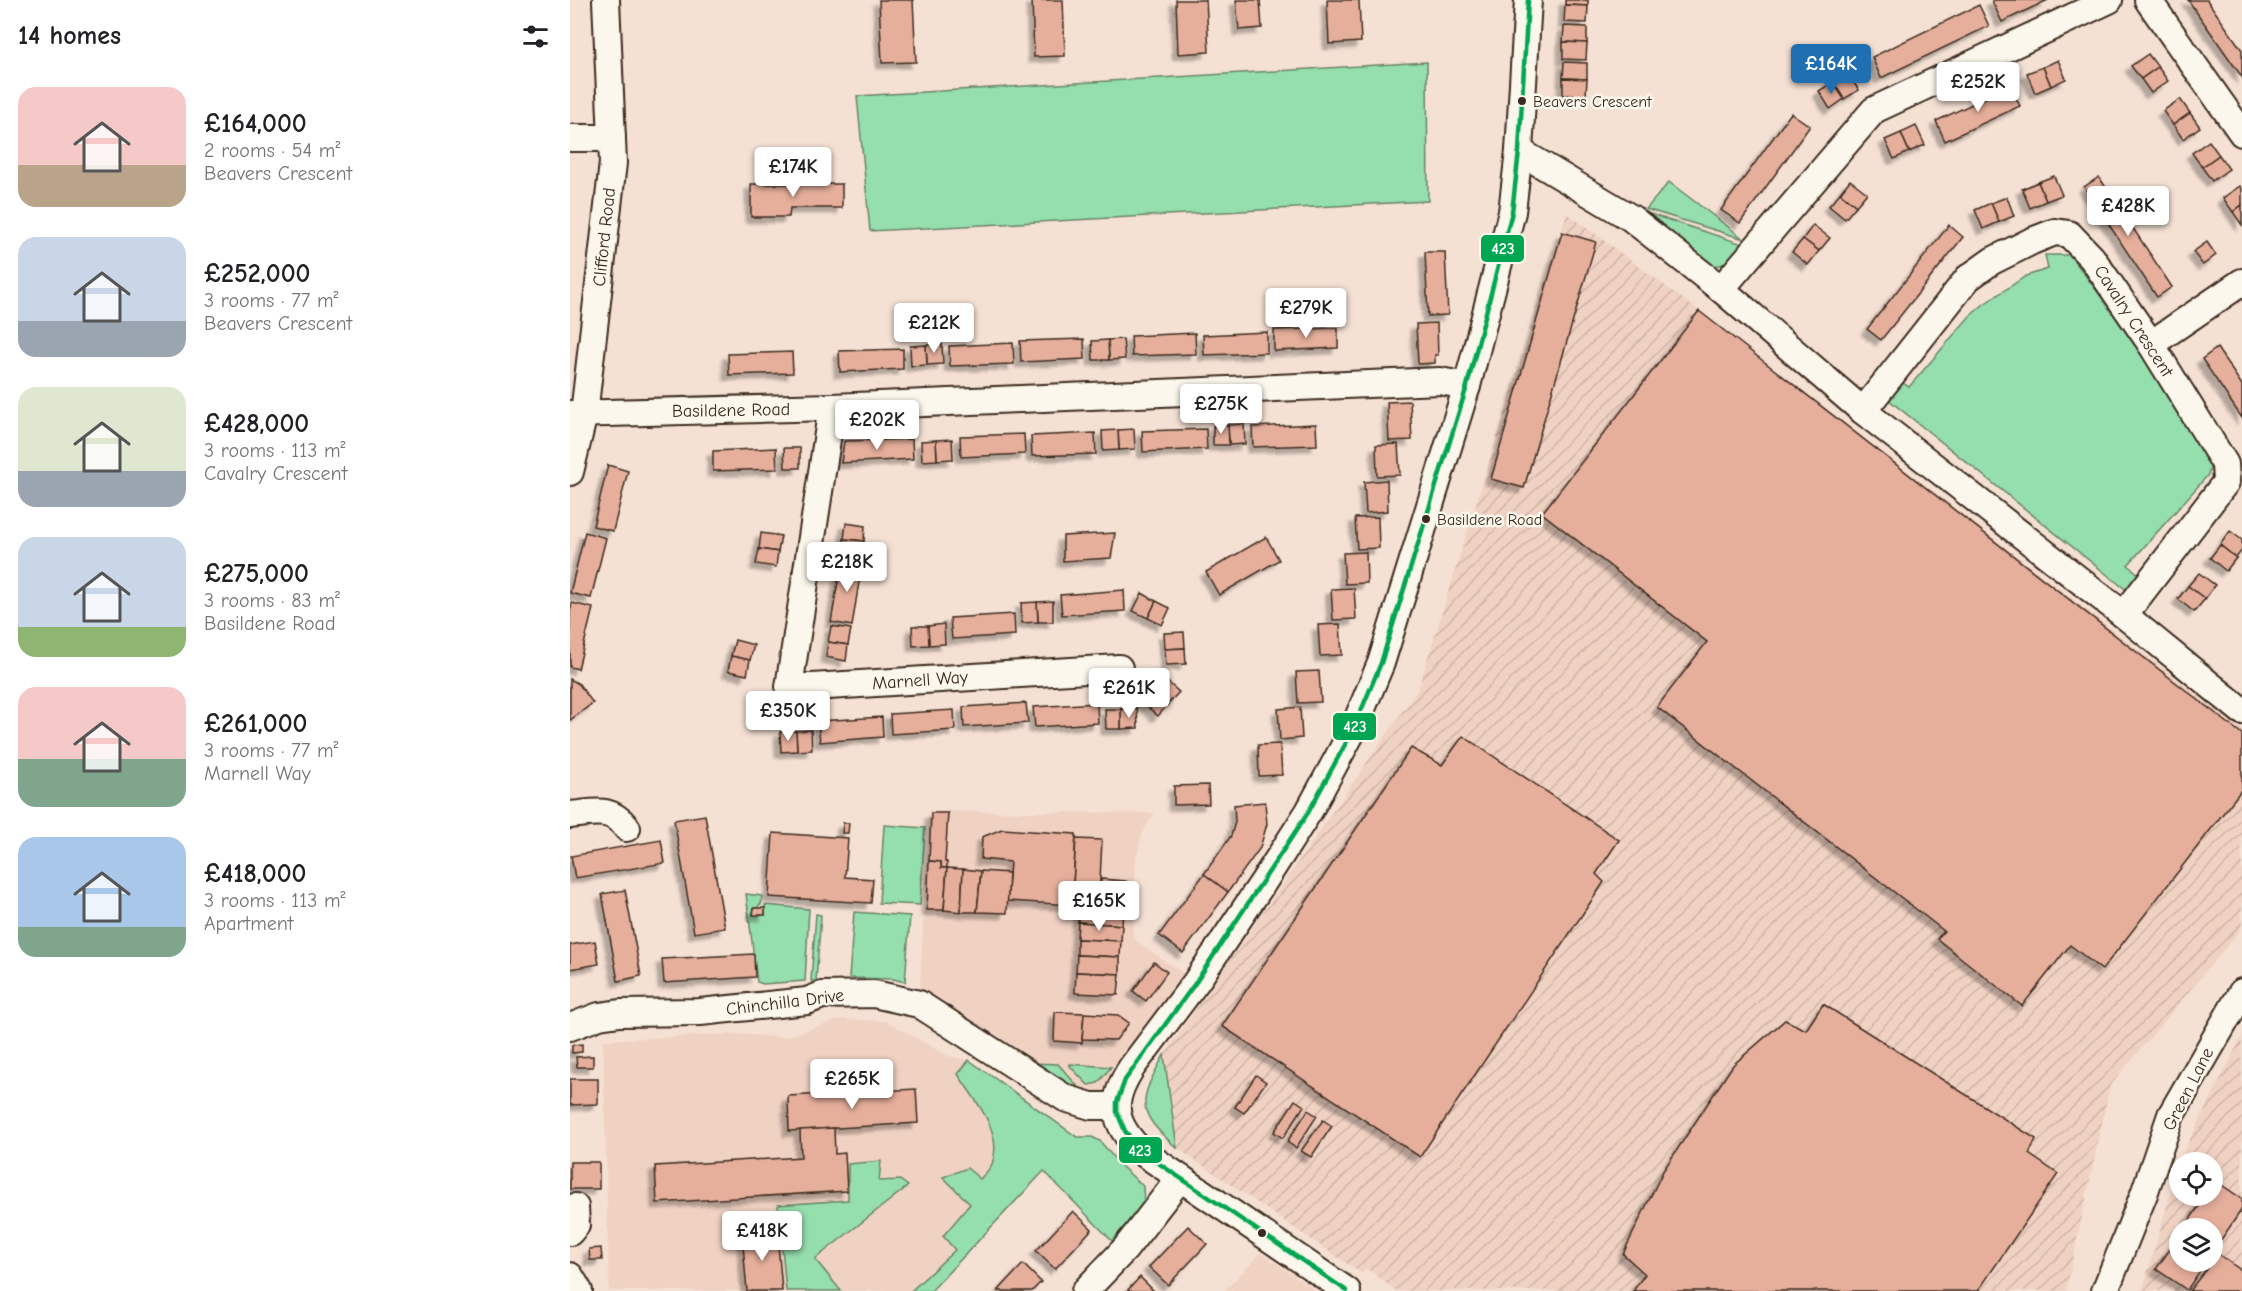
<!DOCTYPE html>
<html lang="en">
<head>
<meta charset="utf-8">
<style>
	:root { --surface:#fff; --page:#f2f2f2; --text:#202124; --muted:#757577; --accent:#1f6fb2 }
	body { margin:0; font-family:"Comic Neue",sans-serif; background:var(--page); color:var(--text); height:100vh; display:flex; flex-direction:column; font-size:22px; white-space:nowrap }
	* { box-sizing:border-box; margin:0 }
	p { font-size:20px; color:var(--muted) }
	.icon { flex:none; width:33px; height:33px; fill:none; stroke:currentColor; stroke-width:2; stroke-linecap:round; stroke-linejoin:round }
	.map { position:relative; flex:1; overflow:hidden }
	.details { display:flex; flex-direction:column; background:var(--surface); width:570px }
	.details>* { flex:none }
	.tools { position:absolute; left:1599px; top:1152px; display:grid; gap:12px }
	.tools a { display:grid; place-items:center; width:54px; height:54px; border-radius:50%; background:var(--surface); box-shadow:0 3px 9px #0003; font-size:30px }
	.price { position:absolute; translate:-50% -51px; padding:0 14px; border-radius:6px; background:#fff; color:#222; font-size:20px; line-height:39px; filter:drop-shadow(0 2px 3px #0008) }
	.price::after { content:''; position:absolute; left:50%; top:36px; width:18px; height:14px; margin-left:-9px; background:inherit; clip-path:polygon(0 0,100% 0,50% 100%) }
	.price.on { background:var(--accent); color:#fff }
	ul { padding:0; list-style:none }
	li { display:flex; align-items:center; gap:18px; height:150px; padding:0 18px }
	li span { display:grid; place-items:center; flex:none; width:168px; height:120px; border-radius:18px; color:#555 }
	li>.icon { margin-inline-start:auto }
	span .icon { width:72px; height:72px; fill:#fffc; stroke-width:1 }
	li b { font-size:26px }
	h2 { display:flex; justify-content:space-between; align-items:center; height:72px; padding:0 18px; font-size:26px }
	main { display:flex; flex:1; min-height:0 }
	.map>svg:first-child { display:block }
</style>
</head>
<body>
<main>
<section class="details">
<h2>14 homes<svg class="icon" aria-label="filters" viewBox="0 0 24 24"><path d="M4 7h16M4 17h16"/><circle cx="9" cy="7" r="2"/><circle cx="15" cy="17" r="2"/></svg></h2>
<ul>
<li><span style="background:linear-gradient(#f6c9c9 65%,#b9a48a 0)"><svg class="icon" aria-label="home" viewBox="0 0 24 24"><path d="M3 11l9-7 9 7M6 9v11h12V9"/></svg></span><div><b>£164,000</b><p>2 rooms · 54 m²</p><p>Beavers Crescent</p></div></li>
<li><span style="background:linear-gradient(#c9d6e8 70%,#9aa5b1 0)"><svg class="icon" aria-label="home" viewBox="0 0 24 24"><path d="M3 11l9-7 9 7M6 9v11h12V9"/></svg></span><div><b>£252,000</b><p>3 rooms · 77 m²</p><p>Beavers Crescent</p></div></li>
<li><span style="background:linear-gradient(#dfe7d0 70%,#9aa5b1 0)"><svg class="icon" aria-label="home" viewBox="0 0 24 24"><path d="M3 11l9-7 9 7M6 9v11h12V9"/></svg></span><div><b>£428,000</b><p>3 rooms · 113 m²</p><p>Cavalry Crescent</p></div></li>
<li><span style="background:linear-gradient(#c9d6e8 75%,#8fb573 0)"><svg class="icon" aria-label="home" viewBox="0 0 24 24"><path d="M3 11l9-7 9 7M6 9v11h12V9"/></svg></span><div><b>£275,000</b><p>3 rooms · 83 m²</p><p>Basildene Road</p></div></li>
<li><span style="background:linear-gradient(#f6c9c9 60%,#7fa58c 0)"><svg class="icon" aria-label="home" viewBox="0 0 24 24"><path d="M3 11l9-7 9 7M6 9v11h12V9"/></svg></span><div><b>£261,000</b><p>3 rooms · 77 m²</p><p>Marnell Way</p></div></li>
<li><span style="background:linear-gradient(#a9c7e8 75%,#7fa58c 0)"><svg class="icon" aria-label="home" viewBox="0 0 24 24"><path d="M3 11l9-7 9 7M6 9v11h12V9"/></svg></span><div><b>£418,000</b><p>3 rooms · 113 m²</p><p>Apartment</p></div></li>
</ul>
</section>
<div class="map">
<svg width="1672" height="1291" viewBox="0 0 1672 1291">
	<defs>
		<pattern id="industrial-furrows" width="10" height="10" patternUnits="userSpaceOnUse" patternTransform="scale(1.5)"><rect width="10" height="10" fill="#f0d2c3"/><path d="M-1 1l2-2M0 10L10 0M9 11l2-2" fill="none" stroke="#cfb4a7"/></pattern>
		<filter id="shadow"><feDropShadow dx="-5.5" dy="5.5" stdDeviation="1.5" flood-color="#0004"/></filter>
	</defs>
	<rect width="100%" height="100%" fill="#f5e1d4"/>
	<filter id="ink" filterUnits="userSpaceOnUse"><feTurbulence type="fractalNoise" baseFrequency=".0167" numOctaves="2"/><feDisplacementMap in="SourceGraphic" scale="12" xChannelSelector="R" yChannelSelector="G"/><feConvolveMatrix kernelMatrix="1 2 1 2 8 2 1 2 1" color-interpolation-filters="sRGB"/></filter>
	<g filter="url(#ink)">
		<g fill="#f0d2c3">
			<polygon points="359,811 585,813 573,831 566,858 563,933 565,939 570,944 626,982 531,1107 349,1004"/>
			<polygon points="272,1019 316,1021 378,1056 399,1060 388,1074 421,1126 424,1145 422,1165 410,1180 401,1204 373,1236 385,1250 341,1291 271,1291 259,1277 234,1291 39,1291 33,1040 165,1034 214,1037"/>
			<polygon points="691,1253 747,1291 654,1291"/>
		</g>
		<g fill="url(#industrial-furrows)" fill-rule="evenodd">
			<polygon points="997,213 1129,311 1672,730 1672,928 1540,1086 1496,1291 826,1291 796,1268 792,1274 607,1148 594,1055 848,689"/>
			<path d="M1672 1036V1291H1572L1609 1165 1610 1196H1642V1162H1610L1614 1151ZM1610 1228H1642V1262H1610Z"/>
		</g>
		<g fill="#95dead" stroke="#688466" stroke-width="1.5">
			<polygon points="857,62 858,201 300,231 287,96"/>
			<polygon points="1099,182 1174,239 1076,209"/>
			<path d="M1074 213H1077L1176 245C1164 256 1155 270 1137 264Z"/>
			<polygon points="1475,255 1500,255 1570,348 1642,461 1638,475 1558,565 1572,577 1562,587 1555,589 1314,396 1324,377 1339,387 1400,316 1414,304 1456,276 1478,269"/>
			<polygon points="314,825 355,828 350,905 309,903"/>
			<polygon points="176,894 192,896 191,905 189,905 188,908 184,908 183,914 195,915 195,905 239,909 235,981 193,984 187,982"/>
			<polygon points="284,912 340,916 335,982 323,979 279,978"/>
			<polygon points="246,914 251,915 246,981 241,981"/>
			<path d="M594 1055 607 1148C565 1111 568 1102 594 1055Z"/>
			<path d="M399 1060 507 1137H522L530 1141 550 1165 573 1186 574 1203 542 1241 474 1171 361 1291H341L385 1250 373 1236 400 1204 373 1177 397 1168 410 1179C414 1175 420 1169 422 1164 434 1131 404 1100 388 1074Z"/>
			<polygon points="461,1063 488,1064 511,1090 496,1087"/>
			<polygon points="500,1064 541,1067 528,1083 518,1085 499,1065"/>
			<polygon points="311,1161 309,1181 330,1180 338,1186 245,1259 271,1291 216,1291 208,1205 278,1200 278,1164"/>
		</g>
		<g fill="#e6af9c" stroke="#3b2a1e" stroke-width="1.5" filter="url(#shadow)">
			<polygon points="309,0 343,0 346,62 312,63"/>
			<polygon points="462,0 493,0 495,56 464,57"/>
			<polygon points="606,0 636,0 639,52 608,54"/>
			<polygon points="666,0 690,0 692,28 669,30"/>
			<polygon points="757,0 789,0 791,42 759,44"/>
			<polygon points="995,0 1018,0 1018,6 995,5"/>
			<polygon points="1425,0 1478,0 1432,22 1422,1"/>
			<polygon points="1618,0 1637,0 1672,50 1672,77"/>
			<polygon points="995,5 1018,6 1017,23 994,22"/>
			<polygon points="1409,5 1419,26 1311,78 1302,57"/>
			<polygon points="994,26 1017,27 1017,43 993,42"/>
			<polygon points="993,42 1017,43 1016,60 993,59"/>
			<polygon points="1578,54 1588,67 1571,79 1561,66"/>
			<polygon points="1488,60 1496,79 1481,86 1473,67"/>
			<polygon points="994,62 1017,63 1017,79 993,78"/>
			<polygon points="1473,67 1481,86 1465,93 1457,73"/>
			<polygon points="1588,67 1598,81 1581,93 1571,79"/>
			<polygon points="1277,73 1289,90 1274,99 1263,82"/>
			<polygon points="993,78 1017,79 1016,96 993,95"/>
			<polygon points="1263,82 1274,99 1260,109 1249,91"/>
			<polygon points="1440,86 1450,106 1375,141 1366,121"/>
			<polygon points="1610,99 1620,113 1603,125 1593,111"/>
			<polygon points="1221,113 1240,126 1170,223 1151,210"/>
			<polygon points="1620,113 1630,127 1613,139 1603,125"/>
			<polygon points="1346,126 1355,145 1339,152 1331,133"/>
			<polygon points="1331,133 1339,152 1324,159 1315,140"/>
			<polygon points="1639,141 1649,155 1632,167 1622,153"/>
			<polygon points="1649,155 1659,169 1642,181 1632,167"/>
			<polygon points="1484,176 1492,195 1476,201 1468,182"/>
			<polygon points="1529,177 1602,287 1587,297 1514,187"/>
			<polygon points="1280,180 1297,193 1286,206 1270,193"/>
			<polygon points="1468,182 1476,201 1460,208 1452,189"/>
			<polygon points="181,184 272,184 272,208 220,208 219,217 181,217"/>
			<polygon points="1670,186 1672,189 1672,205 1663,212 1653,198"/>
			<polygon points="1270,193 1286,206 1275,219 1259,206"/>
			<polygon points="1437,197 1444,216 1429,222 1421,203"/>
			<polygon points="1421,203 1429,222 1413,229 1405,210"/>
			<polygon points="1672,205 1672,225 1663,212"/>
			<polygon points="1243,225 1260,238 1249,251 1233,239"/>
			<polygon points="1379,225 1393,237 1311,340 1297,329"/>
			<polygon points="992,232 1026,242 954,488 921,479"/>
			<polygon points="1233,239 1249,251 1238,265 1222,252"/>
			<polygon points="1637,242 1646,255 1633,265 1623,252"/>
			<polygon points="855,252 875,252 878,315 858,316"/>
			<polygon points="1129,311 1672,734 1672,789 1532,970 1500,945 1452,1006 1367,939 1374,931 1087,707 1137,642 972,513"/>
			<polygon points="867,323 868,355 865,355 865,363 848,364 846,324"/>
			<polygon points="768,328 768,348 704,351 704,330"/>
			<polygon points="697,332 697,353 634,355 633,335"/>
			<polygon points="625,333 626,354 562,356 561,336"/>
			<polygon points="514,339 515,359 451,362 450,341"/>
			<polygon points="553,339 555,359 539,360 538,340"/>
			<polygon points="538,340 539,360 523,360 522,341"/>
			<polygon points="443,343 444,364 380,366 379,346"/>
			<polygon points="372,344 373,364 357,365 356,345"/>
			<polygon points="356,345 357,365 341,366 340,346"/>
			<polygon points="1647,348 1672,385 1672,418 1632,359"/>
			<polygon points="333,349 333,369 270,372 269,351"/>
			<polygon points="222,352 223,373 159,375 158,354"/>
			<polygon points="840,401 842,440 819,441 817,402"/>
			<polygon points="674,424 675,444 659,445 658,425"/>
			<polygon points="746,424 747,445 683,447 682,427"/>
			<polygon points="658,425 659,445 643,445 643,426"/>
			<polygon points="564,429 565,449 549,450 548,430"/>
			<polygon points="636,429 637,449 573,452 572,431"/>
			<polygon points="548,430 549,450 533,451 532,431"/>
			<polygon points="525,433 526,454 462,456 461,436"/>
			<polygon points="454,434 455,454 391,457 390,436"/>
			<polygon points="342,439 343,459 271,463 274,441"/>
			<polygon points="382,439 383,459 367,460 366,440"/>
			<polygon points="366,440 367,460 352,461 351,441"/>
			<polygon points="828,444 830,475 807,476 806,445"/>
			<polygon points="206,448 207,469 143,471 143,451"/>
			<polygon points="214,448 230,448 230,468 215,468"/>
			<polygon points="38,465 58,471 43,531 23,526"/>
			<polygon points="817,480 818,511 796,513 794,482"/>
			<polygon points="808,517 809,548 787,549 785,518"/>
			<polygon points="276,523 295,526 294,541 274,539"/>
			<polygon points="1660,531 1672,540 1672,550 1666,558 1650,545"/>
			<polygon points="15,532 36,538 21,598 0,593"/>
			<polygon points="191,533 211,536 208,552 189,549"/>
			<polygon points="545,533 541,558 493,561 493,536"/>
			<polygon points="696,537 709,560 649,595 636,572"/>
			<polygon points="274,539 294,541 291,557 272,555"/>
			<polygon points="1650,545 1666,558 1656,571 1640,558"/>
			<polygon points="189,549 208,552 206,567 186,564"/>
			<polygon points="796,552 797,583 775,584 773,553"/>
			<polygon points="272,559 292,563 282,626 261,622"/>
			<polygon points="1629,573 1645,585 1635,599 1618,586"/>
			<polygon points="1618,586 1635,599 1624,612 1608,599"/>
			<polygon points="784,588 786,619 763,620 761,589"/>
			<polygon points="554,590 555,611 492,615 490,595"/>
			<polygon points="572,593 586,601 578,618 563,611"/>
			<polygon points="483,601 483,622 468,622 467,602"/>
			<polygon points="586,601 600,608 592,625 578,618"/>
			<polygon points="467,602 468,622 452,623 451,603"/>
			<polygon points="2,603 23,608 8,669 0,667 0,612"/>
			<polygon points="444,614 445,635 382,639 380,618"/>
			<polygon points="374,624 375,644 359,645 358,626"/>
			<polygon points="770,624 772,655 750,656 748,625"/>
			<polygon points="261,626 281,629 278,645 258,642"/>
			<polygon points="342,626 358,626 359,645 343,646"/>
			<polygon points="614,632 615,648 595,649 594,633"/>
			<polygon points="165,640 184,645 180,660 161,656"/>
			<polygon points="258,642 278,645 276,661 256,657"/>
			<polygon points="615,648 616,664 596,665 595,649"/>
			<polygon points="161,656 180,660 177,675 158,671"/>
			<polygon points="749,671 751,702 728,703 726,672"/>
			<polygon points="0,679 9,684 23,703 0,720"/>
			<polygon points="594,679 609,692 598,704 583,691"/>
			<polygon points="583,691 598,704 588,716 573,703"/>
			<polygon points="456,703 458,723 394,727 393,707"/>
			<polygon points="527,703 528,723 465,727 463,707"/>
			<polygon points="730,707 732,738 710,740 708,709"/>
			<polygon points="567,708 568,728 551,729 551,709"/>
			<polygon points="535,709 551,709 551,729 536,729"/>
			<polygon points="384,710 385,730 321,734 320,714"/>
			<polygon points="312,717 313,737 250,742 248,721"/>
			<polygon points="241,730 242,750 227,751 226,731"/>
			<polygon points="226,731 227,751 211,752 210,732"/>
			<polygon points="893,736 1049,840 1026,874 1034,882 850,1157 652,1026 841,748 872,765"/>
			<polygon points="710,744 712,775 689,776 688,745"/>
			<polygon points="638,785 639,804 604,805 604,786"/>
			<polygon points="695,802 697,824 690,848 658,892 634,874 661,836 665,822 664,805"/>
			<polygon points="361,813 378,813 375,862 377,862 377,868 371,868 371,862 359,861"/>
			<polygon points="135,815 155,928 124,933 104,820"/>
			<polygon points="273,823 279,823 278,833 272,833"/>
			<polygon points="432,829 506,834 502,905 437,901 440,862 411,859 412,837"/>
			<polygon points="203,833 278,838 275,877 303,879 301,903 199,897"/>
			<polygon points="506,839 532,840 529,900 502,899"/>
			<polygon points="91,840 95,863 5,878 1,856"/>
			<polygon points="359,861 371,862 371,868 377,868 374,910 357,910"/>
			<polygon points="377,868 393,869 391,912 374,910"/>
			<polygon points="393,869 411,871 407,912 391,912"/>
			<polygon points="411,871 439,873 437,913 407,912"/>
			<polygon points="634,874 658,892 613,953 589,935"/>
			<polygon points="531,879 556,881 555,904 529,902"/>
			<polygon points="55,890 71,976 48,981 32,894"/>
			<polygon points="509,906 553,909 552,925 508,922"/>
			<polygon points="184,908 195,908 195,915 183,915"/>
			<polygon points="508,922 552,925 551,941 507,939"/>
			<polygon points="507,939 551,941 550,957 507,955"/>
			<polygon points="25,941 29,964 0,969 0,945"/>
			<polygon points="184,954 185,977 94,983 92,959"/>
			<polygon points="507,955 550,957 550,974 506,972"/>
			<polygon points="584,962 597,972 576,1001 563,991"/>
			<polygon points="506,972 550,974 548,995 505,993"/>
			<polygon points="1253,1004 1466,1139 1459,1154 1488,1174 1408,1291 1063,1291 1075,1274 1053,1254 1093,1171 1163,1065 1215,1020 1236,1030"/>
			<polygon points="485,1012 514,1013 512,1043 484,1041"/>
			<polygon points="514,1013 548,1015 559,1023 546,1040 512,1039"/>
			<polygon points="12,1044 12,1052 2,1053 2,1045"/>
			<polygon points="23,1056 23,1067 7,1067 6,1057"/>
			<polygon points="686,1075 696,1082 674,1113 665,1107"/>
			<polygon points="0,1079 28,1079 28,1104 0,1105"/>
			<polygon points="346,1089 348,1123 219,1131 218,1096"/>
			<polygon points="725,1100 734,1106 713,1138 704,1132"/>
			<polygon points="738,1110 747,1116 726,1148 717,1142"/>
			<polygon points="753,1120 762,1126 741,1157 731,1151"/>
			<polygon points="264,1128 265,1154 275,1153 277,1191 87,1203 85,1166 231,1157 230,1130"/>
			<rect x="0" y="1162" width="29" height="27"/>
			<polygon points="1646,1181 1672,1199 1672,1209 1642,1253 1642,1228 1614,1228 1636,1196 1642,1196 1642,1186"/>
			<polygon points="503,1211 522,1229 485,1269 466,1251"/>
			<polygon points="618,1226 637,1244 598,1285 579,1267"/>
			<polygon points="207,1231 212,1291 177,1291 172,1234"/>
			<polygon points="1610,1235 1610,1262 1636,1262 1617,1290 1586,1269"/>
			<polygon points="31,1248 32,1260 20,1260 19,1249"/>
			<polygon points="1648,1254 1672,1271 1672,1291 1619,1291"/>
			<polygon points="453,1264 471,1282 462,1291 428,1291"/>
			<polygon points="570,1277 584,1291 557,1291"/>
		</g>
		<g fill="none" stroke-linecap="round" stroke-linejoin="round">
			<defs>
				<g id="minor">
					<polyline points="1578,0 1672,133"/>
					<polyline points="0,138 42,138"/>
					<polyline points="949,151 1061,218 1151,289 1293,411 1554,615 1672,711"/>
					<polyline points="1151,289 1304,110 1539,0"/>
					<polyline points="1581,344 1672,282"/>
					<polyline points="262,407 219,687 242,687 549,668"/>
					<polyline points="1293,411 1398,278 1422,261 1462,241 1485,232 1499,234 1522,258 1581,344 1655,464 1656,482 1554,615"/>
					<polyline points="0,414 262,407 870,381 897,386"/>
					<polyline points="0,472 14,414 43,163 36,0"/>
					<path d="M0 815C25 813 40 806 57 828"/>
					<polyline points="0,1027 29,1016 50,1013 130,1012 237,1001 252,995 304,994 349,1004 495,1098 521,1106 546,1106"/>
					<polyline points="0,1232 6,1225 5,1207"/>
					<polyline points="0,1276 9,1291"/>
					<polyline points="515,1291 555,1249 610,1178"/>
					<path d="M777 1291 572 1152C542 1123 539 1102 562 1067L626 982 694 881 739 811 783 730 811 663 897 386 942 212 949 151 958 0"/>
					<polyline points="1535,1291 1574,1194 1601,1115 1672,992"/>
				</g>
			</defs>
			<use href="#minor" stroke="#3b2a1e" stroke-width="30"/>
			<use href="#minor" stroke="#fbf7ec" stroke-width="26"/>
			<defs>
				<polyline id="bus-1" points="777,1291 572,1152 555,1131 547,1112 547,1102 555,1080 626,982 739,811 783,730 811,663 897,386 942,212 949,151 958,0"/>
			</defs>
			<use href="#bus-1" stroke="#fbf7ec" stroke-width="9"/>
			<use href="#bus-1" stroke="#00a651" stroke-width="4.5"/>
		</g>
	</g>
	<g fill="#3b2a1e" stroke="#fbf7ec" stroke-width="2">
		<circle cx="952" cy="101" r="5"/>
		<circle cx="856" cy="519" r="5"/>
		<circle cx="692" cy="1233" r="5"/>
	</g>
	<g text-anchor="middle" stroke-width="5" stroke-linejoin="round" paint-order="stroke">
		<g font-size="16" fill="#3b2a1e" stroke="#fbf7ec" text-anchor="start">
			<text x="963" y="107">Beavers Crescent</text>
			<text x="867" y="525">Basildene Road</text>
		</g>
		<g font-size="18" fill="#3b2a1e" stroke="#fbf7ec">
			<text transform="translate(34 237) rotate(-84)" y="6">Clifford Road</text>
			<text transform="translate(1564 321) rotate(57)" y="6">Cavalry Crescent</text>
			<text transform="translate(161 410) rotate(-1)" y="6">Basildene Road</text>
			<text transform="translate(350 680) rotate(-4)" y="6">Marnell Way</text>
			<text transform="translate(215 1002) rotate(-7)" y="6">Chinchilla Drive</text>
			<text transform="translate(1618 1089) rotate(-63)" y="6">Green Lane</text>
		</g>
	</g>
	<g stroke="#fbf7ec" stroke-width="2">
		<rect x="910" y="234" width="45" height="29" rx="6" fill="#00a651"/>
		<rect x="762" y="712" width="45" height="29" rx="6" fill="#00a651"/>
		<rect x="548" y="1136" width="45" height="28" rx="6" fill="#00a651"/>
	</g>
	<g font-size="16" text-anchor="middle" font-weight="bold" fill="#fff">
		<text x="933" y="254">423</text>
		<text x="785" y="732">423</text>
		<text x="570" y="1156">423</text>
	</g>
</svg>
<div class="tools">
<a><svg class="icon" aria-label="locate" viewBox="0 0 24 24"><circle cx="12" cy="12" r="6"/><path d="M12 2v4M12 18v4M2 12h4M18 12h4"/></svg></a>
<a><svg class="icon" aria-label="layers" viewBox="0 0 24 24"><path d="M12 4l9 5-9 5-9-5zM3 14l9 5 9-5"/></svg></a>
</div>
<b class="price on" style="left:1261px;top:95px">£164K</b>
<b class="price" style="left:1408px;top:113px">£252K</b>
<b class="price" style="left:223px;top:198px">£174K</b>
<b class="price" style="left:1558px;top:237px">£428K</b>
<b class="price" style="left:736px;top:339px">£279K</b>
<b class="price" style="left:364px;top:354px">£212K</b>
<b class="price" style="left:651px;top:435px">£275K</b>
<b class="price" style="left:307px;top:451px">£202K</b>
<b class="price" style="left:277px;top:593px">£218K</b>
<b class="price" style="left:559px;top:719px">£261K</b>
<b class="price" style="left:218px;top:742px">£350K</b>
<b class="price" style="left:529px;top:932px">£165K</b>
<b class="price" style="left:282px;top:1110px">£265K</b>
<b class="price" style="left:192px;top:1262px">£418K</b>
</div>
</main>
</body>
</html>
